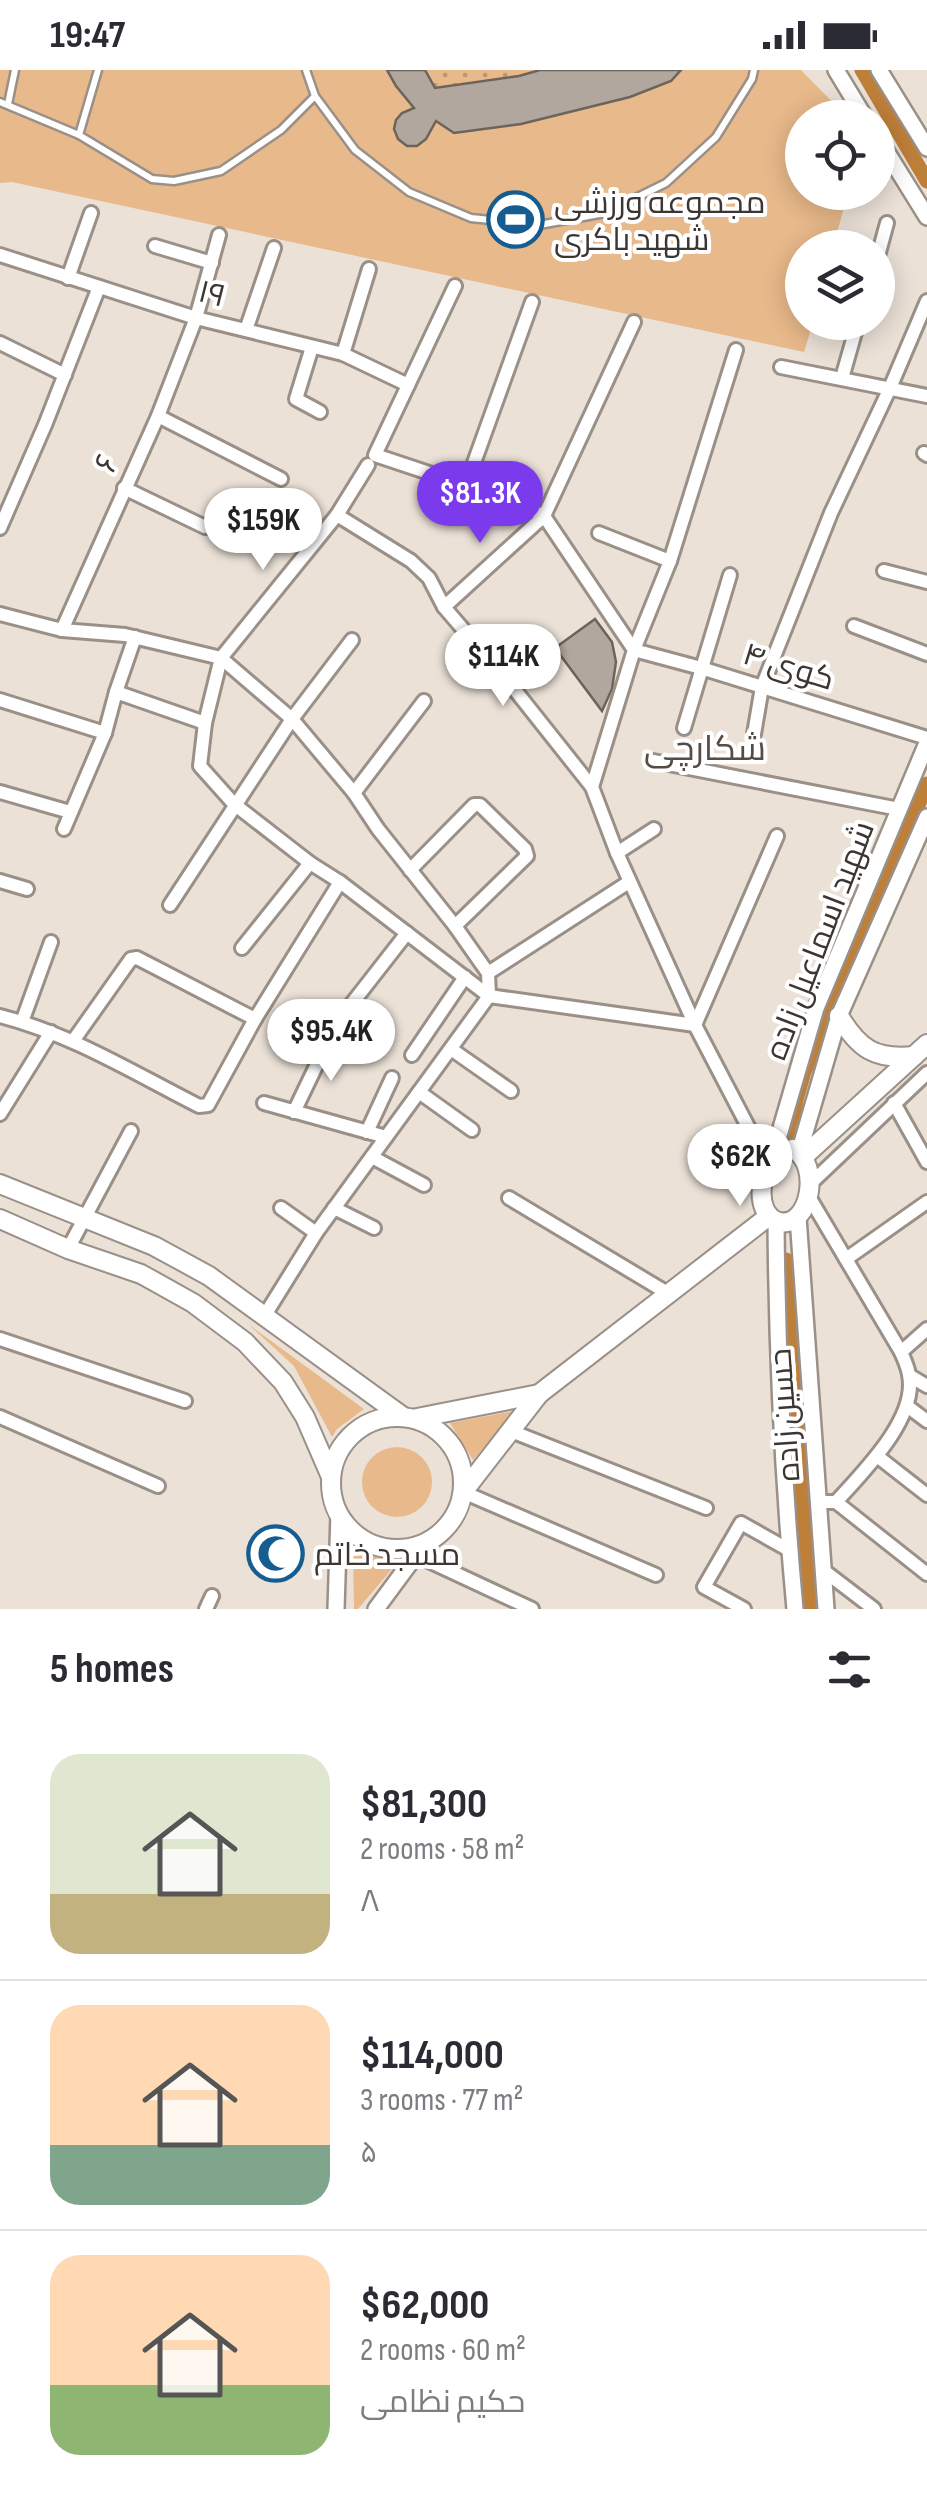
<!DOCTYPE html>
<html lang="en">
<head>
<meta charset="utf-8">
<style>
	:root { --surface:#fff; --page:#f2f2f3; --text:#2b2b33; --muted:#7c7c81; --line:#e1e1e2; --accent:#7c3aed }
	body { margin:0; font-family:"Sofia Sans Condensed",Cairo,sans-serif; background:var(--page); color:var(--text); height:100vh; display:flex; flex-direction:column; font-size:38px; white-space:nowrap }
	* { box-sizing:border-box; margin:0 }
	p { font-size:32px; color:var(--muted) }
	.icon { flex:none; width:55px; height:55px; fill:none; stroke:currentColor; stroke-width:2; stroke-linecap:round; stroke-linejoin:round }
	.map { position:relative; height:1539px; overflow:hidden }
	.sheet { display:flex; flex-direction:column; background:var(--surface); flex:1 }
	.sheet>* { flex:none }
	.controls { position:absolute; left:785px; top:30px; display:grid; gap:20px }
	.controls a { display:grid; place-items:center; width:110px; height:110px; border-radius:50%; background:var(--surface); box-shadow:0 5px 25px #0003; font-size:50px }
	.price { position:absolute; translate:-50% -85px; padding:0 22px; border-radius:35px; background:#fff; color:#222; font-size:32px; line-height:65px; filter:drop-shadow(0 2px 5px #0008) }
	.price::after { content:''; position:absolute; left:50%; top:60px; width:30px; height:22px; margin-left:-15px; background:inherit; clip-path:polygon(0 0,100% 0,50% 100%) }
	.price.on { background:var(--accent); color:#fff }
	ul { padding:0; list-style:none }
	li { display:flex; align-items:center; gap:30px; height:250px; padding:0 50px }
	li+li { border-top:2px solid var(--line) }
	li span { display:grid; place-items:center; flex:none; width:280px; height:200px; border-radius:30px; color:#555 }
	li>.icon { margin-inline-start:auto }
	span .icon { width:120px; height:120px; fill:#fffc; stroke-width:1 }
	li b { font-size:42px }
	h2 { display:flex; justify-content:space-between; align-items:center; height:120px; padding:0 50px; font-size:42px }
	.status { display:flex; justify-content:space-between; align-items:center; height:70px; padding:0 50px; background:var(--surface); direction:ltr }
	.status svg { height:28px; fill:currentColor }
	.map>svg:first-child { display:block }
</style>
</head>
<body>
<div class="status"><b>19:47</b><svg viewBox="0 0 49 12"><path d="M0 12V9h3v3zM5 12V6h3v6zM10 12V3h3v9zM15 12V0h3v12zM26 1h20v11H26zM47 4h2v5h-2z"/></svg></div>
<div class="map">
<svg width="927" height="1539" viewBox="0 0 927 1539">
	<defs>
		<pattern id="park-dots" width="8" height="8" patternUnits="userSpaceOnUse" patternTransform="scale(2.5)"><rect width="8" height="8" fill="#e8b98a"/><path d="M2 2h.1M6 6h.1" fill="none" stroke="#bd9771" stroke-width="1.8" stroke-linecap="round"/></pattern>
	</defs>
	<rect width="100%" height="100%" fill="#ebe1d7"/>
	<g fill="#e8b98a">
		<polygon points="0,0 801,0 847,47 802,48 802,122 848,123 833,177 802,178 802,252 813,253 804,282 12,112 0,113"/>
		<polygon points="248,1254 364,1339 337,1359 332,1367 294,1296"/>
		<polygon points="514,1341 473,1390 450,1353"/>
		<circle cx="397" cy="1412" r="35"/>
		<polygon points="353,1478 397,1493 358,1539 354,1539"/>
	</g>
	<polygon fill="url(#park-dots)" points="425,0 540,0 519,6 435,18"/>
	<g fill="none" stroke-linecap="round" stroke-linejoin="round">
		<g stroke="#be7f39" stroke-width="15">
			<polyline points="862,0 927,111"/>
			<polyline points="789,1074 796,1030 804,1002 927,714"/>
			<polyline points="786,1190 810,1539"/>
		</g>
	</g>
	<g fill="#b1a79e" stroke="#6c635a" stroke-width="2.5">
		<polygon points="387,0 425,0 435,18 519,6 540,0 681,0 671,11 630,27 521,54 454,63 436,51 426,69 417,76 407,76 398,69 394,59 396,50 402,43 414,38 396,16"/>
		<polygon points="595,549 612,572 616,592 612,619 602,641 555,578"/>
	</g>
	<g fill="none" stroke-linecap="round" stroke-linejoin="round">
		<defs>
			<g id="service">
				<polyline points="306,0 315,26 355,80 409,122 471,148 539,155 605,143 666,113 716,67 752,9 754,0"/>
				<polyline points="0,32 79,65 152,109 174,111 221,101 281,60 315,26"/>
				<polyline points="8,34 15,0"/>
				<polyline points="79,65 98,0"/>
			</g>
			<g id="minor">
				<polyline points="155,176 212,193"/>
				<polyline points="0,185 196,248 343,284 408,315"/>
				<polyline points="878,186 887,153"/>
				<polyline points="68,208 91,143"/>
				<polyline points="455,216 375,385 516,432 544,446 634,580 592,717 617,783 695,955 768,1095"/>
				<polyline points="246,260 274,178"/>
				<polyline points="0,273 65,305"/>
				<polyline points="312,277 296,329 320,342"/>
				<polyline points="736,280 670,491 634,580 701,598 927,668"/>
				<polyline points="343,284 369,199"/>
				<polyline points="781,297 927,326"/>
				<polyline points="842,308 858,252"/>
				<polyline points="158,346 281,409"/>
				<polyline points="924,383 927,385"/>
				<polyline points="368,395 337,445 411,491 429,508 444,537 511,615 592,717"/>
				<polyline points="466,415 532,232"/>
				<polyline points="124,418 205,457"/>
				<polyline points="337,445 221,588 205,653 200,696 234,734 310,793 340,812 489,926 695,955 777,766"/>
				<polyline points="0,458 45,355 99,217"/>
				<polyline points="599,463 670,491"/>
				<polyline points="884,501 927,512"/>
				<polyline points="444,537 544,446 634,252"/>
				<polyline points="0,544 62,560 125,565 221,588 292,649 354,723 378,759 455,856 488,903 489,926 316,1163 265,1245"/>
				<polyline points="854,556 927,584"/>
				<polyline points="62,560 158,346 196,248 219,165"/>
				<polyline points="116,622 205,653"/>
				<polyline points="0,630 105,663"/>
				<polyline points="684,658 730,505"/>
				<polyline points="754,664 762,617 831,443 890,318 927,231"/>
				<polyline points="653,691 899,739"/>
				<polyline points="0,722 70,742"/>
				<polyline points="354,723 424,631"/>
				<polyline points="64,759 105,663 116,622 135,567"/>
				<polyline points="617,783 654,759"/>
				<polyline points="410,800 474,735 480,735 525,779 527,786 455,856"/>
				<polyline points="0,811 27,819"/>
				<polyline points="170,835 292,649 352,570"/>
				<polyline points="242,878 310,793"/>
				<polyline points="488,903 629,812"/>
				<polyline points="350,936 407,863"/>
				<path d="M0 946C71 964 134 1003 199 1036L208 1035 255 949 340 812"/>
				<polyline points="22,952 51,872"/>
				<polyline points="73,971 131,889 137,888 255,949"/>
				<polyline points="451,979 511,1021"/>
				<polyline points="412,985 465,907"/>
				<polyline points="419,1022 472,1060"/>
				<polyline points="264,1033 386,1067"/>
				<polyline points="894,1033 927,1092"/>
				<polyline points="294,1042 329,969"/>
				<polyline points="0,1044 51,962"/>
				<polyline points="367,1062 392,1008"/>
				<polyline points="372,1087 424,1115"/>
				<polyline points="809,1115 927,1003"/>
				<path d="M808 1125 901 1282C904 1289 908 1297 909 1305 918 1348 863 1402 836 1432H818"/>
				<polyline points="509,1128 669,1224"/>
				<polyline points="281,1138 316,1163"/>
				<polyline points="334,1138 374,1158"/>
				<polyline points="68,1179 131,1061"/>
				<polyline points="846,1189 927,1132"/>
				<polyline points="0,1269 185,1331"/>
				<polyline points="901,1282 927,1259"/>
				<polyline points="910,1306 927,1316"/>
				<polyline points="907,1336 927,1351"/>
				<polyline points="0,1347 158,1416"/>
				<polyline points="511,1361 706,1438"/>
				<polyline points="877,1386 927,1425"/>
				<polyline points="463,1422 656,1505"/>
				<polyline points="836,1432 927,1504"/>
				<polyline points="416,1485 532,1539"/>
				<polyline points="823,1500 874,1539"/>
				<polyline points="206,1539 212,1526"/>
				<polyline points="744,1539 704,1517 741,1453 789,1480"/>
			</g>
			<g id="tertiary">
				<polyline points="836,0 865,48"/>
				<polyline points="879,0 927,78"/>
				<polyline points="878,68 927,147"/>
				<polyline points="799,1083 839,946 927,747"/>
				<polyline points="772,1089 816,938 927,673"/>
				<polyline points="798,1147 826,1539"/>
				<path d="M776 1152C777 1281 783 1410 795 1539"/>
				<polyline points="336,1539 339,1444"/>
				<polyline points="376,1539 424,1474"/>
			</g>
			<g id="secondary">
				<path d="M839 946C859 979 875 990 914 986"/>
				<path d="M793 1079C822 1094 810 1158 780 1152 751 1147 757 1084 793 1079Z"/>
				<polyline points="803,1087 927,974"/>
				<polyline points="0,1114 154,1176 209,1206 402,1346"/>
				<polyline points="0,1149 68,1179 141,1204 193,1233 245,1272 283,1312 305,1347 331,1407"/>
				<circle cx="397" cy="1413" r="66"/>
				<polyline points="417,1348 539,1324"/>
				<polyline points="463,1422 539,1324 769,1146"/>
			</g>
		</defs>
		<use href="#service" stroke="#9a9087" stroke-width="11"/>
		<use href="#minor" stroke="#9a9087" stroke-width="18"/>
		<use href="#tertiary" stroke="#9a9087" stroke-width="20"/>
		<use href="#secondary" stroke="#9a9087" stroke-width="22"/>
		<use href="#service" stroke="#fff" stroke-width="6"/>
		<use href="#minor" stroke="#fff" stroke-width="12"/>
		<use href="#tertiary" stroke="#fff" stroke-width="15"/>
		<use href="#secondary" stroke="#fff" stroke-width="18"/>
	</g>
	<defs>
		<symbol id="stadium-ring" viewBox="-11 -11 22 22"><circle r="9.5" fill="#fff" stroke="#155c90" stroke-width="1.5"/><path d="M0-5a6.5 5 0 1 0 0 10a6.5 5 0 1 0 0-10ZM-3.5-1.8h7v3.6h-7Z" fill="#155c90"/></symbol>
		<symbol id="mosque-ring" viewBox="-11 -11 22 22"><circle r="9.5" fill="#fff" stroke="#155c90" stroke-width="1.5"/><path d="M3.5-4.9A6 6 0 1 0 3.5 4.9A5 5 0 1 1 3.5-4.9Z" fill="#155c90"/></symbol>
	</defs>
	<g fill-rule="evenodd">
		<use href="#stadium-ring" x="484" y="118" width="63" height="63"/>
		<use href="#mosque-ring" x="244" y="1452" width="63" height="63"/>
	</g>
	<g text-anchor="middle" stroke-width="8" stroke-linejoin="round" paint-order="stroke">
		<g font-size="32" fill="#3b3632" stroke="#fff" text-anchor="start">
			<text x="554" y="143">مجموعه ورزشی<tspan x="554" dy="37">شهید باکری</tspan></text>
			<text x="314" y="1495">مسجد خاتم</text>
		</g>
		<g font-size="32" fill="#3b3632" stroke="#fff">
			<text transform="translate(212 223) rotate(14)" y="11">۱۹</text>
			<text transform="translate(106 393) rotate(-65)" y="11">۶</text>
			<text transform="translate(789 596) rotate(17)" y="11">کوی ۴</text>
			<text transform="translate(819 870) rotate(-69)" y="11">شهید اسماعیل زاده</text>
			<text transform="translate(784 1345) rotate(-94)" y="11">حسین زاده</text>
		</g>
		<g font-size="35" fill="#554c43" stroke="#fff">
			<text x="705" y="690">شکارچی</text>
		</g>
	</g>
</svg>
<div class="controls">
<a><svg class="icon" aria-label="locate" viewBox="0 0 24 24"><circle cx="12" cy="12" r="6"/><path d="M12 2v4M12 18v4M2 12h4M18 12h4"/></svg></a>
<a><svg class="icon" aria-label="layers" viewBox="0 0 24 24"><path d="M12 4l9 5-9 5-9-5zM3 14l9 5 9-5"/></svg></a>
</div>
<b class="price on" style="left:480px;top:476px">$81.3K</b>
<b class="price" style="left:263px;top:503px">$159K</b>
<b class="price" style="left:503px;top:639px">$114K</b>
<b class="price" style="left:331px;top:1014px">$95.4K</b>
<b class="price" style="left:740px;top:1139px">$62K</b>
</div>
<section class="sheet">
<h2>5 homes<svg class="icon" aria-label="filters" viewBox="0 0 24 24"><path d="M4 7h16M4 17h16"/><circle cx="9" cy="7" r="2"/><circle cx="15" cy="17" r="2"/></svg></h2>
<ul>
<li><span style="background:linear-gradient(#dfe7d0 70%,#c2b280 0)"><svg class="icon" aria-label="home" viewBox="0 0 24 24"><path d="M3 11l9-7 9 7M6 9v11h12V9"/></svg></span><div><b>$81,300</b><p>2 rooms · 58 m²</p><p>۸</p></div></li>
<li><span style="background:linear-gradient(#ffd9b3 70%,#7fa58c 0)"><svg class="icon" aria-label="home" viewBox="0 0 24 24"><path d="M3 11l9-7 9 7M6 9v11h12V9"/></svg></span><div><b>$114,000</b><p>3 rooms · 77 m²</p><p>۵</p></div></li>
<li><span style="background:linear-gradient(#ffd9b3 65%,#8fb573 0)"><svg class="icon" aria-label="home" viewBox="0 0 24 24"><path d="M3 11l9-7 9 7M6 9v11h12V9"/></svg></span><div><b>$62,000</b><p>2 rooms · 60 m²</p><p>حکیم نظامی</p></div></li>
</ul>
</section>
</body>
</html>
